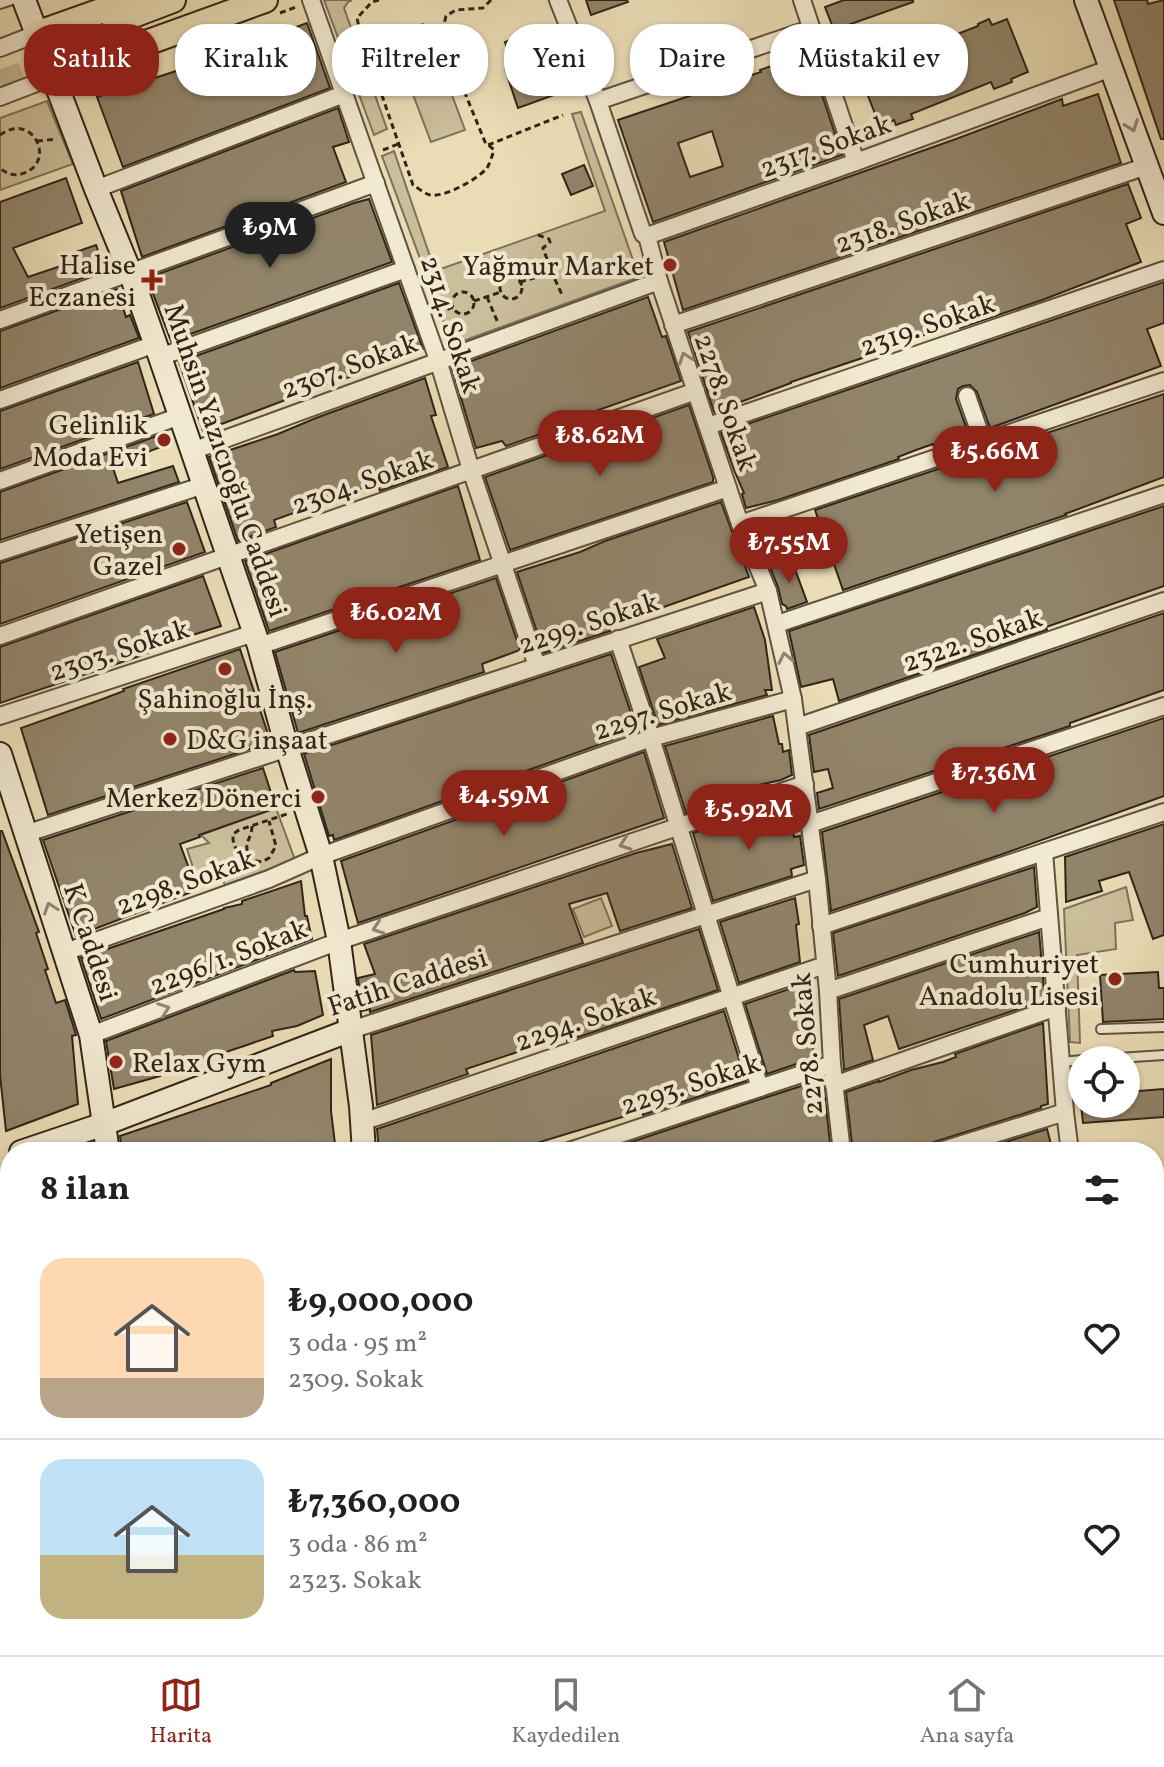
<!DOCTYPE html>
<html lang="tr">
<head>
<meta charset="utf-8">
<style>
	:root { --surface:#fff; --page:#f2f2f2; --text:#202124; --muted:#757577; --line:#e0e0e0; --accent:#8f2418 }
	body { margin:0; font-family:Vollkorn,serif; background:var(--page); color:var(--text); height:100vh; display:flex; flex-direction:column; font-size:30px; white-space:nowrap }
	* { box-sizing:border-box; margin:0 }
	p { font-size:26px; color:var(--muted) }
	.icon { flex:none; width:44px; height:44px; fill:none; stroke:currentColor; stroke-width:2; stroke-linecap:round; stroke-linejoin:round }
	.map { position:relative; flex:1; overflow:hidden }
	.drawer { position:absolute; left:0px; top:1142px; width:1164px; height:514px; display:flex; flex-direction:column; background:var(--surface); border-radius:32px 32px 0 0; box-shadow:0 2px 6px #0004 }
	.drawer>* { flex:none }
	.guide { position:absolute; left:24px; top:24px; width:1116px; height:72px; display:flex; gap:16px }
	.tools { position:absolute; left:1068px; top:1046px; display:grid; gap:16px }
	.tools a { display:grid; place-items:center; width:72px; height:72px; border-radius:50%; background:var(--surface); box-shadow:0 2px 6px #0004; font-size:40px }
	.price { position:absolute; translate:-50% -68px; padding:0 18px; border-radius:28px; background:var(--accent); color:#fff; font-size:26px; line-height:52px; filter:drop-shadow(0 2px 4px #0008) }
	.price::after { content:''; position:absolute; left:50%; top:48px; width:24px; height:18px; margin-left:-12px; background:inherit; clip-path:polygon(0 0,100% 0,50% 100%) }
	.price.on { background:#222; color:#fff }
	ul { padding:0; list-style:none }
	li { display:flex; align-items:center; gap:24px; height:200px; padding:0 40px }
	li+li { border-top:2px solid var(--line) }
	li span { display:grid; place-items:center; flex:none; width:224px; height:160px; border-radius:24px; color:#555 }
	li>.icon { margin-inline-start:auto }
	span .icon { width:96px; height:96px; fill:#fffc; stroke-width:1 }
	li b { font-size:34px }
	h2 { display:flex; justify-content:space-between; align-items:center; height:96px; padding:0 40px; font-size:34px }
	.tag { padding:0 28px; border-radius:32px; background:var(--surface); box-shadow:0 2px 6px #0004; font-size:28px; line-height:72px }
	.tag.on { background:var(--accent); color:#fff }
	.dock { display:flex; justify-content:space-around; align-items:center; height:112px; border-top:2px solid var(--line); background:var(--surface); font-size:22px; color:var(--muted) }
	.dock a { display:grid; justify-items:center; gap:4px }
	.dock .on { color:var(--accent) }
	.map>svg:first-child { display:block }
</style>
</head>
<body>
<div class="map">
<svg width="1164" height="1655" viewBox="0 0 1164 1655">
	<rect width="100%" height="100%" fill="#eaddb6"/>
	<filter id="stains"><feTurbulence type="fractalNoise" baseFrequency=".0025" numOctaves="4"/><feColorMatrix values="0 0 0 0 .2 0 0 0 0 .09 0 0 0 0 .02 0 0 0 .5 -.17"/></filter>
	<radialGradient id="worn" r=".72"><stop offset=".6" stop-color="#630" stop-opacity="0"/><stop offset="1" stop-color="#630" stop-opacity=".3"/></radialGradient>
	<g fill="#cbbe9b" stroke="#7f715a" stroke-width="2">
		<polygon points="324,0 352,0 348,2 344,8 387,129 374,135"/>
		<polygon points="423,24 440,65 420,73 403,32"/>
		<polygon points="443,71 465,130 431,142 409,84"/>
		<polygon points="47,101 73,164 0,190 0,118"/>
		<polygon points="581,112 639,277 452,345 382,156 394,151 435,271 605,211 572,114"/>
		<polygon points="276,808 295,860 225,885 221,876 198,883 187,849 209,843 201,835"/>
		<polygon points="1126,887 1133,920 1115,923 1116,949 1077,955 1080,1043 1070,1042 1064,909"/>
		<polygon points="601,898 612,926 584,937 573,909"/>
	</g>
	<g fill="#92846a" stroke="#332418" stroke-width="2" fill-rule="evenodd">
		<polygon points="586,0 627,0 628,2 591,15"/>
		<polygon points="844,0 913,0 913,2 834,30 825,7"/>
		<polygon points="1114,0 1147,0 1148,4 1164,0 1164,139 1161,139"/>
		<polygon points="989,19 992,25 1007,19 1028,72 1011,79 1012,82 994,89 991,82 911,114 913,119 896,125 894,120 880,126 852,56 884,43 891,60 978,26 978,24"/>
		<polygon points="307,23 330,88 123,167 97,97 179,70"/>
		<polygon points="538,30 546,55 554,52 568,90 518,108 505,69 513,66 505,42"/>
		<path d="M808 53 842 155 653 222 618 120 761 72 760 70ZM712 131 723 166 690 177 678 143Z"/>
		<polygon points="1098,94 1121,163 683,310 664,242 956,139 1062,99 1063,106"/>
		<polygon points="338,108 349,142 333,147 346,182 142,257 121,191"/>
		<polygon points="584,165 593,186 571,195 562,174"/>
		<polygon points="66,178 82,223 13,248 28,277 70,263 67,255 96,245 105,270 0,308 0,202"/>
		<polygon points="1128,184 1141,218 1126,224 1141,262 1042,300 960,328 959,325 937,331 898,343 880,352 791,382 791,383 714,412 688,332"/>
		<polygon points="369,199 392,262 171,341 147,278 354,203"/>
		<polygon points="1164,282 1164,323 1147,329 1161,366 990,428 977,392 970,385 963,386 958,389 956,399 969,435 934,447 933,444 916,450 898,457 899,459 778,500 746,508 742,494 744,493 734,470 721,433"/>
		<polygon points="399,283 423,349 349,375 350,377 290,395 291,398 203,431 179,362"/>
		<polygon points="117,289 126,317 130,315 139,338 0,388 0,331"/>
		<polygon points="648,297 662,337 666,336 681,381 587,414 589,417 506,446 502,441 476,448 452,368"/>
		<polygon points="138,362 154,414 0,469 0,411"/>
		<polygon points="425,378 436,415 431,416 448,467 380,491 377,483 274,520 276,527 238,541 209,457 278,434 316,418"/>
		<polygon points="1164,394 1164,477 1065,514 1066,515 843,590 815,510"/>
		<polygon points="689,405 713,477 713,482 510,550 485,477"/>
		<polygon points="165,433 169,444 112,465 118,483 173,466 179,482 0,540 0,492"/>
		<polygon points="458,486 480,560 269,631 245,561"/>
		<polygon points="187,502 205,552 0,624 0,563"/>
		<polygon points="721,502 749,577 624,621 609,628 610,631 544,653 517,572 580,552 605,541"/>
		<polygon points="1164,506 1164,586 1046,627 1047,630 839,701 833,679 801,687 789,631"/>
		<polygon points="792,561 807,602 787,609 786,606 782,604 778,587 770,567"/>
		<polygon points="203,576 221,626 183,638 184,639 137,657 0,703 0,647"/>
		<polygon points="496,578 520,650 482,664 484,672 298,733 275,652"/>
		<polygon points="754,607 765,640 772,690 765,690 767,695 658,725 639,667 665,658 657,639"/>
		<polygon points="1164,613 1164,690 1070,723 1070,726 819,809 817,793 833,788 828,769 814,772 809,735"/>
		<polygon points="240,649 269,737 254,742 256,747 48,815 21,728 100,700 124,691 123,689"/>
		<polygon points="611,654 637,731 334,840 333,835 329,836 304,754"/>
		<polygon points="773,716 779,744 782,744 783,752 789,750 792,775 781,780 728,792 730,798 686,813 665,746"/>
		<polygon points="1164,718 1164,796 1000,855 831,911 822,832"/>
		<polygon points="644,752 664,818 358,923 341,861"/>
		<polygon points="263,768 276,808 199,835 200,837 180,844 197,890 76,936 43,840"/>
		<polygon points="786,802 794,837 800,836 804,865 791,869 792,876 713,901 693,833"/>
		<polygon points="1164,824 1164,935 1153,939 1129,872 1099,881 1102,891 1066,902 1065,857"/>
		<polygon points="0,831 2,831 39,932 36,933 48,969 45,970 56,1003 65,1000 73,1025 76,1035 72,1036 78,1104 6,1131 0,1075"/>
		<polygon points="672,844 692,908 620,931 607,893 569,904 583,943 370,1012 370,1009 362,1011 358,978 375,974 364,944 636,853"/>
		<polygon points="1034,867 1037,907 1025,913 838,976 833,933"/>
		<polygon points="301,881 305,916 307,916 312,939 101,1019 81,958 224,909 224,908 242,904 242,901"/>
		<polygon points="795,898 799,924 796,925 800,962 739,983 720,922"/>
		<polygon points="699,929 718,990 567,1041 566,1036 466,1069 468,1074 377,1105 371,1035"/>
		<polygon points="1039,932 1045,1000 899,1049 888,1016 864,1025 873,1060 844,1070 839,999"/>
		<polygon points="294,970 295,972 315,971 323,1015 297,1026 272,1031 273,1036 244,1046 159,1074 160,1076 114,1089 106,1041"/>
		<polygon points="1158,972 1159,988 1164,988 1164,1019 1103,1022 1100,975"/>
		<polygon points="807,983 814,1058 767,1074 745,1004"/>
		<polygon points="724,1011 746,1081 643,1115 642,1111 520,1148 522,1152 379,1152 377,1129"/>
		<polygon points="1043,1023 1048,1104 1041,1106 1041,1108 934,1142 928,1145 926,1152 924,1152 923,1143 897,1152 853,1152 846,1092 879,1081 879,1082 911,1070 943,1062 956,1057 955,1054"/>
		<polygon points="331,1059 331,1111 336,1152 239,1152 238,1143 213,1152 122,1152 120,1136 271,1085 271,1083"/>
		<polygon points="823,1079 831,1152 601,1152 764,1098"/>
		<polygon points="1164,1089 1164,1117 1083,1123 1081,1104 1126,1104 1126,1092"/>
		<polygon points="1047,1129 1053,1152 974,1152"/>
	</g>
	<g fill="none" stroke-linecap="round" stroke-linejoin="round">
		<polyline stroke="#c5b896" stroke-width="24" stroke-dasharray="24 12" stroke-linecap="butt" points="0,82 95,47"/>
		<defs>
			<g id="lane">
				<polyline points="0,4 12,0"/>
				<polyline points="1101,1029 1164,1027"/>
				<polyline points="1088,1060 1164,1055"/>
				<polyline points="1062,1062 1082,1060"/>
				<polyline points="1159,1285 1164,1325"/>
			</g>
			<g id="street">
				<polyline points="311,0 438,360 471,470 537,666"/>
				<polyline points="558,0 598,101 643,234 647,236 659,281 740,524 768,591 793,699 817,879 828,991 832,1064 842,1152"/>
				<polyline points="802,0 856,162"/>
				<polyline points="0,48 36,34"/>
				<polyline points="0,97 52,77"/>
				<polyline points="598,101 810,29"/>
				<polyline points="96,189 344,94"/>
				<polyline points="647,236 856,162 1111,68"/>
				<polyline points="0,320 376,183"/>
				<polyline points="673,325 1147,166"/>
				<polyline points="160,357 406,269"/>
				<polyline points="967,396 983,442"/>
				<polyline points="0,400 155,344"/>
				<polyline points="708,426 1164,270"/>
				<polyline points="192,451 659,281"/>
				<polyline points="0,481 180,416"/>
				<polyline points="740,524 1164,381"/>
				<polyline points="0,552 204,485"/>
				<polyline points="777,624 1164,494"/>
				<polyline points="0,636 696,391"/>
				<polyline points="618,639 651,738 760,1088"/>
				<polyline points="259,646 728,488"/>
				<polyline points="0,716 254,633"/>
				<polyline points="797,727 1164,601"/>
				<polyline points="810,824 1164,706"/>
				<polyline points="25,834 768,591"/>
				<polyline points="1044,852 1065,1112 1070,1152"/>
				<polyline points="821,926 1164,812"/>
				<polyline points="65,952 269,879 321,856 651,738 793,699"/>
				<polyline points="828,991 1049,917"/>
				<polyline points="351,1030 817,879"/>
				<polyline points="91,1035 339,941 805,784"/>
				<polyline points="834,1085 1057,1007"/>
				<polyline points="362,1122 825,965"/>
				<polyline points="566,1152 832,1064"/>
				<polyline points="937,1152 1065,1112"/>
				<polyline points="0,1516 10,1513"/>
				<polyline points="628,1646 629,1655"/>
				<polyline points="1098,1646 1099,1655"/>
				<polyline points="184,1655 209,1646"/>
				<polyline points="430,1655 456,1646"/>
				<polyline points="735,1655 761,1646"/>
				<polyline points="1036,1655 1063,1646"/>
			</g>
			<g id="secondary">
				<polyline points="24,0 96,189 130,272 160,357 259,646 287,748 321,856 339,941 361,1106 364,1152"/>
				<polyline points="1086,0 1164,213"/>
				<polyline points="0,754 91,1035 108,1152"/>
				<polyline points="21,1152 104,1124 351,1030"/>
				<polyline points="1154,1286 1164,1282"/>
				<polyline points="131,1646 131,1655"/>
				<polyline points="391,1646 392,1655"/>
				<polyline points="864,1646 865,1655"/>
			</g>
			<g id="primary">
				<path d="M83 18C68 31 64 45 78 61L85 63 98 61"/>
				<polyline points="115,22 173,0"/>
				<polyline points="36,34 132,0"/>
				<polyline points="52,77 265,0"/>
			</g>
		</defs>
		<use href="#lane" stroke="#615240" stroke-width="12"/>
		<use href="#street" stroke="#615240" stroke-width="20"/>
		<use href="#secondary" stroke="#332418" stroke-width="26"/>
		<use href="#primary" stroke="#332418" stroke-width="28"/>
		<g stroke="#332418" stroke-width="3" stroke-dasharray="6 4" stroke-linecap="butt">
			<path d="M379 0 372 2 357 18 360 32 413 185C418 188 425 194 430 195 444 198 478 179 487 168 490 163 492 156 494 150L485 142 447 49 442 32 446 16 456 10 483 8 491 0"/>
			<polyline points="280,13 296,7"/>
			<path d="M0 135C32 111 57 161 24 173 15 177 7 174 0 168"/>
			<polyline points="37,141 57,139"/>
			<polyline points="488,145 563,115"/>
			<polyline points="383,150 398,144"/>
			<polyline points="538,235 549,239 550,242 543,248 552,273"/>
			<circle cx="511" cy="288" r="11"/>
			<polyline points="520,282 552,273 563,297"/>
			<circle cx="463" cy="303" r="11"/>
			<polyline points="487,297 498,323"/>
			<polyline points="474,301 501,292"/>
			<polyline points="438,313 453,307"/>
			<path d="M252 826C252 841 241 841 251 860L262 862 269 858 276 846 269 821"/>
			<polyline points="243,871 233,840 233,834 239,830 287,814"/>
		</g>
		<use href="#lane" stroke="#f1e9d0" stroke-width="8"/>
		<use href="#street" stroke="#f1e9d0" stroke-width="16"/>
		<use href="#secondary" stroke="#f1e9d0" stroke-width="22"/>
		<use href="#primary" stroke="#eaddb6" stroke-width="24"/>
	</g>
	<defs><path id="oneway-chevron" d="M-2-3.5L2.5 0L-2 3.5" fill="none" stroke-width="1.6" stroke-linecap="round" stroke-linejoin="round" transform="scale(2)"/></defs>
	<g stroke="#928674">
		<use href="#oneway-chevron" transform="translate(1132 126) rotate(70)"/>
		<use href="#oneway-chevron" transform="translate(685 358) rotate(-109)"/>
		<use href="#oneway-chevron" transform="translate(785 658) rotate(-102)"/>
		<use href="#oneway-chevron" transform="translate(625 844) rotate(161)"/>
		<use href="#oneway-chevron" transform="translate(50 908) rotate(-109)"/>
		<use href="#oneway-chevron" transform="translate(378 928) rotate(161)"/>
		<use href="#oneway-chevron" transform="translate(164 1009) rotate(-20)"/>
	</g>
	<g fill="#8f2418" stroke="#f1e9d0" stroke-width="3">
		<circle cx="670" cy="265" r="8"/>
		<path d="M148 268h8v8h8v8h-8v8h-8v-8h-8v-8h8z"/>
		<circle cx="164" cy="440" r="8"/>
		<circle cx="179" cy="549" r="8"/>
		<circle cx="225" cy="669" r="8"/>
		<circle cx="170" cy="739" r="8"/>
		<circle cx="318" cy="797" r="8"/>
		<circle cx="1115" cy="979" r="8"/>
		<circle cx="116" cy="1062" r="8"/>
	</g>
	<g text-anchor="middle" stroke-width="8" stroke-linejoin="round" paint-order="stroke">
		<g font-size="28" fill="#332418" stroke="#f1e9d0">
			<text transform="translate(825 145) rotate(-20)" y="10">2317. Sokak</text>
			<text transform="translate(902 221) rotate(-19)" y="10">2318. Sokak</text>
			<text transform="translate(452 324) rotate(72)" y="10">2314. Sokak</text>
			<text transform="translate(927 324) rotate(-19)" y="10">2319. Sokak</text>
			<text transform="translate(349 365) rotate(-20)" y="10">2307. Sokak</text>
			<text transform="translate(727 402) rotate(71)" y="10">2278. Sokak</text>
			<text transform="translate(227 460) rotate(71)" y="10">Muhsin Yazıcıoğlu Caddesi</text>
			<text transform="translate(362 481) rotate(-19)" y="10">2304. Sokak</text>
			<text transform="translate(588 622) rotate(-18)" y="10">2299. Sokak</text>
			<text transform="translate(972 639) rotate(-19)" y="10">2322. Sokak</text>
			<text transform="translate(119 649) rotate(-18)" y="10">2303. Sokak</text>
			<text transform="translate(662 710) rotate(-17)" y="10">2297. Sokak</text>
			<text transform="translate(185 881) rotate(-20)" y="10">2298. Sokak</text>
			<text transform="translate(92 942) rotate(72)" y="10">K Caddesi</text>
			<text transform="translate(228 956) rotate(-21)" y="10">2296/1. Sokak</text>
			<text transform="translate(407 981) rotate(-18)" y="10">Fatih Caddesi</text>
			<text transform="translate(585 1018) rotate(-19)" y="10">2294. Sokak</text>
			<text transform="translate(806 1044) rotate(-95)" y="10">2278. Sokak</text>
			<text transform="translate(690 1083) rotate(-18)" y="10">2293. Sokak</text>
		</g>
		<g font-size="28" fill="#332418" stroke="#f1e9d0" text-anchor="end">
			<text x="136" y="274">Halise<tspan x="136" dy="32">Eczanesi</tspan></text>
			<text x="654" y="275">Yağmur Market</text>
			<text x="148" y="434">Gelinlik<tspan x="148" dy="32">Moda Evi</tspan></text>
			<text x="163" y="543">Yetişen<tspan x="163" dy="32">Gazel</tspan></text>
			<text x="225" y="708" text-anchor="middle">Şahinoğlu İnş.</text>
			<text x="186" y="749" text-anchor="start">D&amp;G inşaat</text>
			<text x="302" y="807">Merkez Dönerci</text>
			<text x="1099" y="973">Cumhuriyet<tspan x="1099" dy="32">Anadolu Lisesi</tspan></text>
			<text x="132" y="1072" text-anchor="start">Relax Gym</text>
		</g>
	</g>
	<rect width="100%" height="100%" filter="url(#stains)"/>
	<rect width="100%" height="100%" fill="url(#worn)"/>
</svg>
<div class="tools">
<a><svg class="icon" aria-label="locate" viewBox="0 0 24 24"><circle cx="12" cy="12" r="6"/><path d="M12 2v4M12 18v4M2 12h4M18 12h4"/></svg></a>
</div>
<b class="price on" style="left:270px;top:270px">₺9M</b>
<b class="price" style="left:600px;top:478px">₺8.62M</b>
<b class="price" style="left:995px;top:494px">₺5.66M</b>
<b class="price" style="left:789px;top:585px">₺7.55M</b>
<b class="price" style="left:396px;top:655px">₺6.02M</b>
<b class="price" style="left:994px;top:815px">₺7.36M</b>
<b class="price" style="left:504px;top:838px">₺4.59M</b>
<b class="price" style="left:749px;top:852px">₺5.92M</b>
<div class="guide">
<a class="tag on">Satılık</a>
<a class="tag">Kiralık</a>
<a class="tag">Filtreler</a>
<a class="tag">Yeni</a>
<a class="tag">Daire</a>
<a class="tag">Müstakil ev</a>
</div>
<section class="drawer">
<h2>8 ilan<svg class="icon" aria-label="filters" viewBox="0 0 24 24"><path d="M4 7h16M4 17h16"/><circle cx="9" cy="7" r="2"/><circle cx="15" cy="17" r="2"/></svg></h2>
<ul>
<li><span style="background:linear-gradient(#ffd9b3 75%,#b9a48a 0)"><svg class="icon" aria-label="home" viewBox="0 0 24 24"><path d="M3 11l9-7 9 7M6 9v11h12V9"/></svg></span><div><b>₺9,000,000</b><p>3 oda · 95 m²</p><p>2309. Sokak</p></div><svg class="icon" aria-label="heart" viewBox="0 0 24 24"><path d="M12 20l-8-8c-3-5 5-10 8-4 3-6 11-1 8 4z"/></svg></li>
<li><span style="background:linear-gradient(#bfe0f5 60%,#c2b280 0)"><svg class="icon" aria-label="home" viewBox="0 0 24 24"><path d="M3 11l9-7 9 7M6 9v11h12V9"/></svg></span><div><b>₺7,360,000</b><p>3 oda · 86 m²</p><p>2323. Sokak</p></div><svg class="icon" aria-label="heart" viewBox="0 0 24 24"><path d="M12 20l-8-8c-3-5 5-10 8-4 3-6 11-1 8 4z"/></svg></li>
</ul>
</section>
</div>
<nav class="dock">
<a class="on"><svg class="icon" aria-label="map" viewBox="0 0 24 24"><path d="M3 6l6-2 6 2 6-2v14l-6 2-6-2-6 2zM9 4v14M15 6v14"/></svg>Harita</a>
<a><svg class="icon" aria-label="saved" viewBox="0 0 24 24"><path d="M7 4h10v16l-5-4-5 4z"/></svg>Kaydedilen</a>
<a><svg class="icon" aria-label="home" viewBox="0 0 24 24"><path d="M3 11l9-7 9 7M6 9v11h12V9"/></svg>Ana sayfa</a>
</nav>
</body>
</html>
